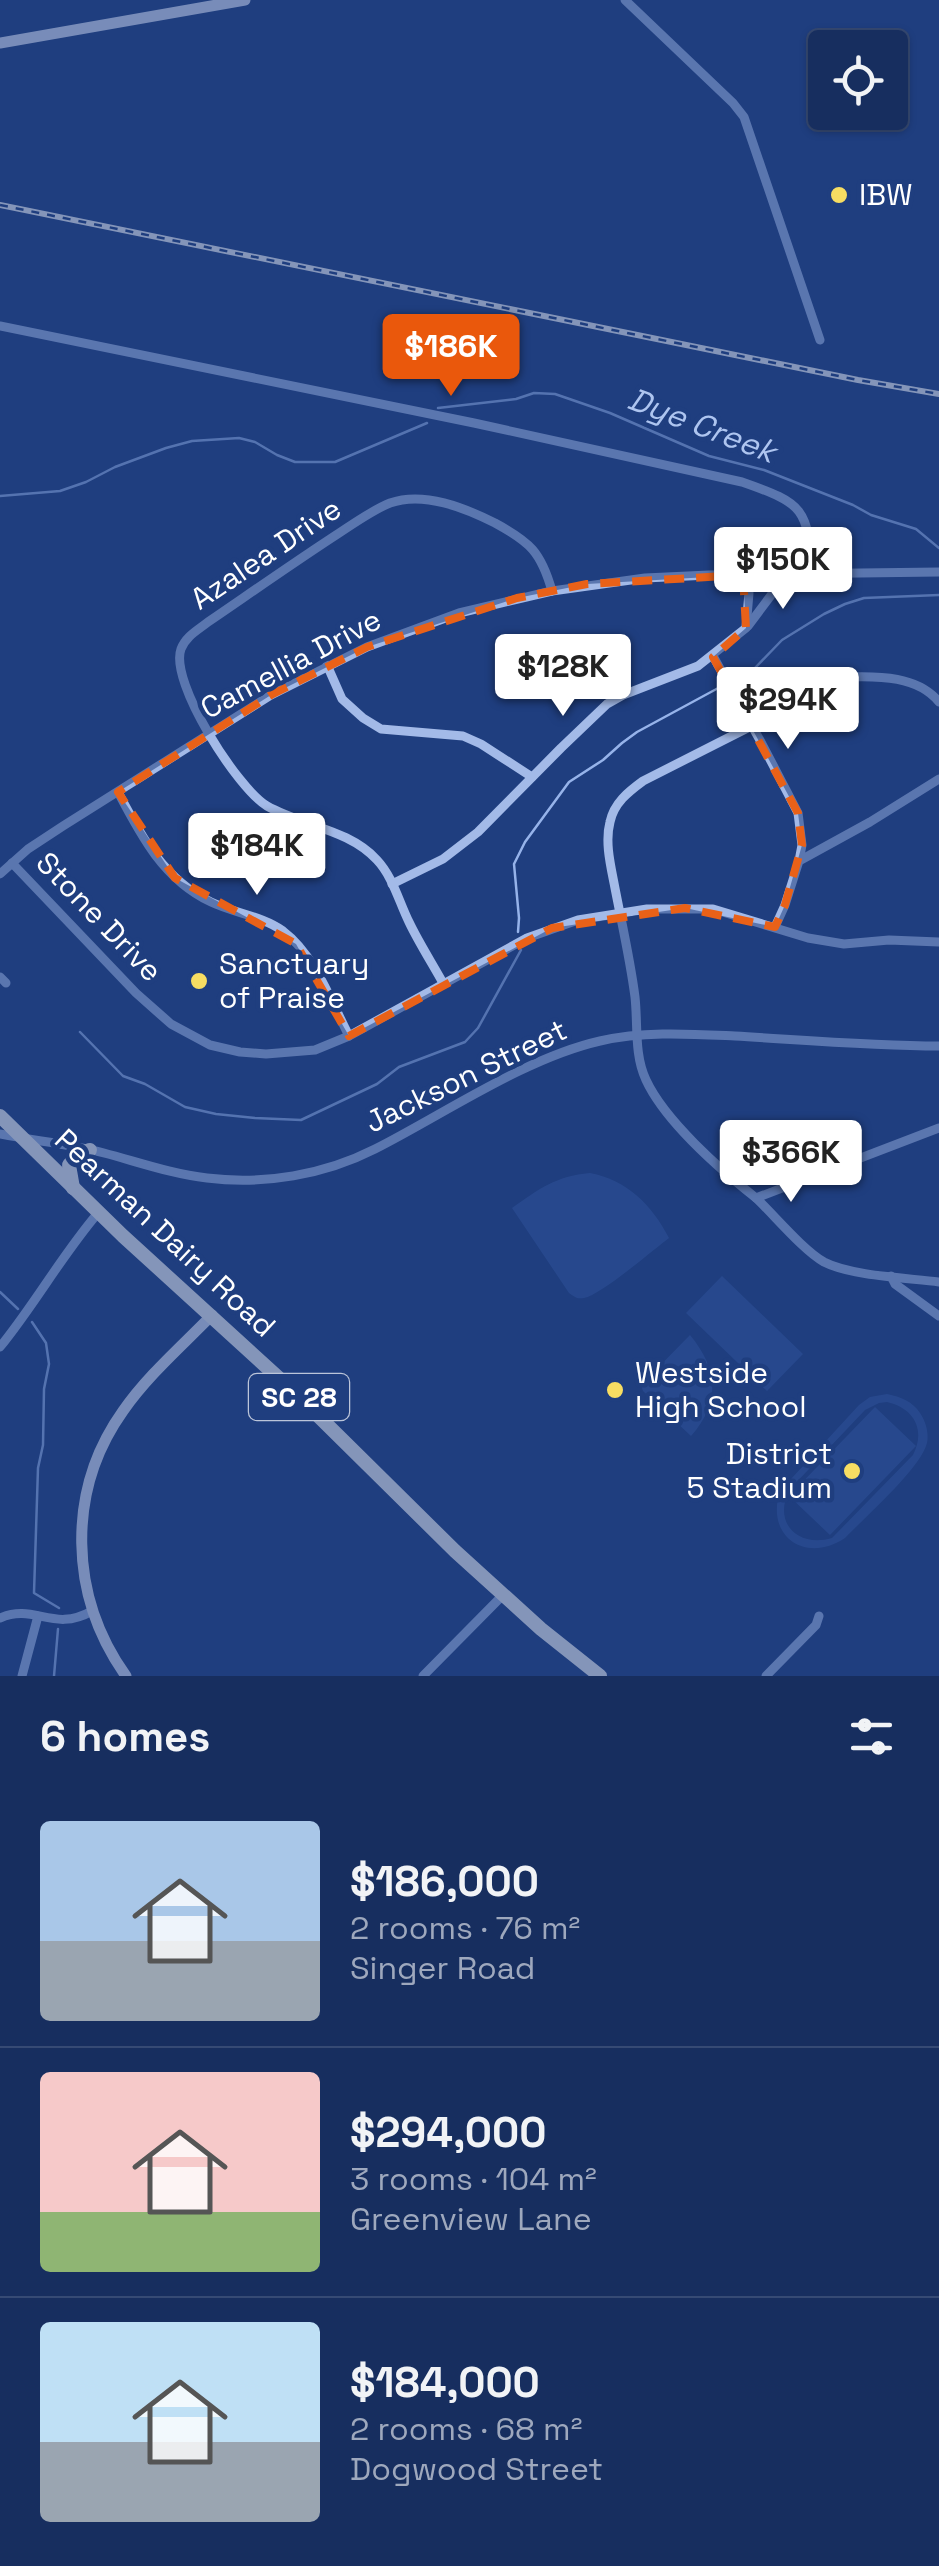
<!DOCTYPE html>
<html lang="en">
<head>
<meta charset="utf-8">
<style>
	:root { --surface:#172e5f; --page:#243a68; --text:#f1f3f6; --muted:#9ea8bd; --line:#364a74; --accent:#ea580c }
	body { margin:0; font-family:"Space Grotesk",sans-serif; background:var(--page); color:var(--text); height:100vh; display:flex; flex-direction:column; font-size:38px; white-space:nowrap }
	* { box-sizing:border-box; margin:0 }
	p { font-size:32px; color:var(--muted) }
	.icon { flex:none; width:55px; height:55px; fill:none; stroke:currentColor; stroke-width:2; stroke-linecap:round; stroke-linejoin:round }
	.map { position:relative; height:1676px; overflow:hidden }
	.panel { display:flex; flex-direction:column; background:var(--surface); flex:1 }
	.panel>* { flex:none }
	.buttons { position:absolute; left:808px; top:30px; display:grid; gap:20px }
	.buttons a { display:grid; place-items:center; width:100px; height:100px; border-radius:10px; background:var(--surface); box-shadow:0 2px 8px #0004,0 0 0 2px var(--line); font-size:50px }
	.price { position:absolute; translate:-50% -85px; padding:0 22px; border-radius:10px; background:#fff; color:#222; font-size:32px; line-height:65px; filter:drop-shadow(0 2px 5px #0008) }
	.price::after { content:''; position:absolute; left:50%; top:60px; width:30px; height:22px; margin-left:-15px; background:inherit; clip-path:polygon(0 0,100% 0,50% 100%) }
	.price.selected { background:var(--accent); color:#fff }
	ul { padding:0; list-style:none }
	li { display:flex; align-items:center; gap:30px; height:250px; padding:0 40px }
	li+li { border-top:2px solid var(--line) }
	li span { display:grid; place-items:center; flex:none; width:280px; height:200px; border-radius:10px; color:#555 }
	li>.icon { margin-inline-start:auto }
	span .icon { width:120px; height:120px; fill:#fffc; stroke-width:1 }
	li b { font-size:42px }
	h2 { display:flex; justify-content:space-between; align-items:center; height:120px; padding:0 40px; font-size:42px }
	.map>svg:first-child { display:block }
</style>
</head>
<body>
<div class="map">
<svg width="939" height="1676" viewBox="0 0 939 1676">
	<rect width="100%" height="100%" fill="#1f3e7f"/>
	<g fill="#32569e" fill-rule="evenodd">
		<path d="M590 1173C627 1180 652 1205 669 1238 653 1250 601 1295 584 1298 576 1299 575 1297 569 1293L512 1208C539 1189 556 1176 590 1173Z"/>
		<polygon points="722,1276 803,1354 767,1391 686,1313"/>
		<path d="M690 1335C718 1369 721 1402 691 1436L643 1391 641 1385Z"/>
		<path d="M887 1394C901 1397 912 1401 920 1413 926 1422 929 1433 927 1443 921 1468 864 1518 845 1538 806 1564 765 1537 780 1491L859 1405 870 1397ZM887 1402C914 1408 926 1430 913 1455L832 1538C797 1548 772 1522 790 1489L865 1410 879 1403Z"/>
		<polygon points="875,1407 916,1446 830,1535 789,1496"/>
	</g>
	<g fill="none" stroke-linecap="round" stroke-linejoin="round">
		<g stroke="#96b3ea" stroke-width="2.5">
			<polyline points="438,408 516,399 534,393 555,394 610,413 709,456 764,470 853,505 871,515 916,529 939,548"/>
			<polyline points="0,496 60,491 86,482 115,467 166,448 192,441 239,438 255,442 277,455 295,462 335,462 427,423"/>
			<polyline points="732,681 754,669 782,640 824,614 845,604 864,598 939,595"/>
			<polyline points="518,932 519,918 514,864 525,842 569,782 603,760 622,743 637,732 722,686"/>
			<polyline points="80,1032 123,1076 145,1084 185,1107 216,1114 255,1118 301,1120 377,1084 399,1067 465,1042 478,1028 521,950"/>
			<polyline points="0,1292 18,1309"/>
			<polyline points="32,1322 46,1343 49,1364 44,1389 43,1445 38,1468 34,1593 59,1608"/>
			<polyline points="54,1676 58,1629"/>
		</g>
		<g stroke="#a3bae8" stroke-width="9">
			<polyline points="625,0 733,103 744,117 820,340"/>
			<path d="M0 326 474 423 742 482C805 504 807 508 813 574"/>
			<polyline points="748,626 772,594 781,574"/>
			<polyline points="713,656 761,742 798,813 802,845 799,861"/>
			<polyline points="327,665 342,699 363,718 381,729 463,736 481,744 532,777"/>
			<path d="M118 792C141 836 164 880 211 902 234 913 262 916 283 931 315 955 331 1001 349 1036"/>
			<polyline points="12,863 136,993 171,1024 210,1045 240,1052 266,1054 315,1050 349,1036 527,938 578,920 647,909 713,909 808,938 844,944 889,940 939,942"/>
			<polyline points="0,874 28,849 63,826 271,695 367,647 459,613 552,591 645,578 709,575 939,572"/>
			<polyline points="392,884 443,859 478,832 561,748 607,704 623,695 698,666 746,628 749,593 743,575"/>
			<polyline points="775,927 785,905 799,861 870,822 939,779"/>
			<polyline points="0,977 6,983"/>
			<path d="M443 983C432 963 419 943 409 922 399 902 393 877 377 860 349 829 302 826 267 806 238 789 169 682 181 649 186 636 198 630 208 622 249 594 289 566 330 539 349 527 370 511 390 503 424 491 465 508 495 523 530 542 541 552 552 591"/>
			<path d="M939 1128 756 1198C775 1216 803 1250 824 1262 851 1276 908 1278 939 1282"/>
			<path d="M0 1134C35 1141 70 1144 104 1153 138 1162 172 1174 207 1178 264 1185 324 1175 375 1149 444 1114 525 1058 600 1041 644 1031 690 1034 735 1036 803 1040 871 1046 939 1046"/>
			<path d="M756 1198C721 1170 665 1121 646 1080 634 1055 638 1024 635 997 630 958 621 920 614 883 610 863 605 841 610 822 614 803 628 792 643 781L848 677C879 676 918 676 939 702"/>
			<polyline points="891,1276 895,1284 939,1316"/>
			<path d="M0 1347C35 1304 62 1255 98 1213"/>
			<path d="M0 1618C35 1603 53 1633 92 1611"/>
			<polyline points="22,1676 38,1616"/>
			<polyline points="423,1676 503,1595"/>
			<polyline points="766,1676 816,1625 819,1616"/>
		</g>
		<g stroke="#e5ecfe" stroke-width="11">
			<polyline points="0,43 245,0"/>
			<path d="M126 1676C69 1596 66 1491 123 1411 148 1375 182 1346 212 1315"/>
		</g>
		<g stroke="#fff" stroke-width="14">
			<polyline points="0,1116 123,1236 293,1391 455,1551 541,1629 600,1676"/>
			<polyline points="73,1188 69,1165 78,1154 90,1150"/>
		</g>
		<defs>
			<polyline id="rail" points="0,205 858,380 939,394"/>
		</defs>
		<use href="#rail" stroke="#fff" stroke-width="6"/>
		<use href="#rail" stroke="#1f3e7f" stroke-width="2.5" stroke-dasharray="8" stroke-linecap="butt"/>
	</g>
	<path d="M0 0H939V1676H0ZM743 575 746 628 713 657 798 813 802 845 785 905 775 927 685 908 552 928 349 1036 296 944 175 878 118 792 271 695 367 647 517 598 587 584Z" fill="#1f3e7f" fill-opacity=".55" fill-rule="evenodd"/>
	<path fill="none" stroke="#e96118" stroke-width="8" stroke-dasharray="20 12" stroke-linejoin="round" d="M743 575 746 628 713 657 798 813 802 845 785 905 775 927 685 908 552 928 349 1036 296 944 175 878 118 792 271 695 367 647 517 598 587 584Z"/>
	<g fill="#f7dd62" stroke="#1f3e7f" stroke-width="4">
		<circle cx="839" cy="195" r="10"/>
		<circle cx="199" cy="981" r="10"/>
		<circle cx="615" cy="1390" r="10"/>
		<circle cx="852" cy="1471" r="10"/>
	</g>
	<g text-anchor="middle" stroke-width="9" stroke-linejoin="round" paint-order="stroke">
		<rect fill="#1f3e7f" stroke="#bcc5d9" stroke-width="2.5" x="249" y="1374" width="100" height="46" rx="8"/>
		<g font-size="28" font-weight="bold" fill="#fff">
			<text x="299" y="1407">SC 28</text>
		</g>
		<g font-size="30" fill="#fff" stroke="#1f3e7f" text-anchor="start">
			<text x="859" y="205">IBW</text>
			<text x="219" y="974">Sanctuary<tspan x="219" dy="34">of Praise</tspan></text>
			<text x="635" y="1383">Westside<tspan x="635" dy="34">High School</tspan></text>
			<text x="832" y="1464" text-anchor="end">District<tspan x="832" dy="34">5 Stadium</tspan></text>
		</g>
		<g font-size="30" fill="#fff" stroke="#1f3e7f">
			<text transform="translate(266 554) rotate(-34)" y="10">Azalea Drive</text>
			<text transform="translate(291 664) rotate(-28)" y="10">Camellia Drive</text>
			<text transform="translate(99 917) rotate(46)" y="10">Stone Drive</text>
			<text transform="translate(466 1076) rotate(-26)" y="10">Jackson Street</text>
			<text transform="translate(165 1233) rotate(43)" y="10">Pearman Dairy Road</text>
		</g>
		<g font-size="32" font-style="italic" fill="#aec5f0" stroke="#1f3e7f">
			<text transform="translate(702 425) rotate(21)" y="11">Dye Creek</text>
		</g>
	</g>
</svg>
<div class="buttons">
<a><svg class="icon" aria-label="locate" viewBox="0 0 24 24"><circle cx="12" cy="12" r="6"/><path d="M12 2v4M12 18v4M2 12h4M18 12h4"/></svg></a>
</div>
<b class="price selected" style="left:451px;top:399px">$186K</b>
<b class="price" style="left:783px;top:612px">$150K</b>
<b class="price" style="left:563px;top:719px">$128K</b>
<b class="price" style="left:788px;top:752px">$294K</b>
<b class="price" style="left:257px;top:898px">$184K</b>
<b class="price" style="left:791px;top:1205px">$366K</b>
</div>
<section class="panel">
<h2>6 homes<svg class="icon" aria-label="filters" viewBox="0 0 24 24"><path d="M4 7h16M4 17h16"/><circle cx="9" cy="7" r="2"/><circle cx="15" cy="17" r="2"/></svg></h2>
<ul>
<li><span style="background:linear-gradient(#a9c7e8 60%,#9aa5b1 0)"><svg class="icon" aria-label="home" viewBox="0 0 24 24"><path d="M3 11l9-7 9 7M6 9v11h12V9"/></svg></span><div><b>$186,000</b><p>2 rooms · 76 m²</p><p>Singer Road</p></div></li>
<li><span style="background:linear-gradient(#f6c9c9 70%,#8fb573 0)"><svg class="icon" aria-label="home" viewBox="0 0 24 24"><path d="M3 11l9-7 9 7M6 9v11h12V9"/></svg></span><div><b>$294,000</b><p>3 rooms · 104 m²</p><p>Greenview Lane</p></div></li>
<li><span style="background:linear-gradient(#bfe0f5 60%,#9aa5b1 0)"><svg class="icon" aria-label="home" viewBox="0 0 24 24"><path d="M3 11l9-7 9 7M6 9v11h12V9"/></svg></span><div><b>$184,000</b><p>2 rooms · 68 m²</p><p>Dogwood Street</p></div></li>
</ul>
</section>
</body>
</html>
